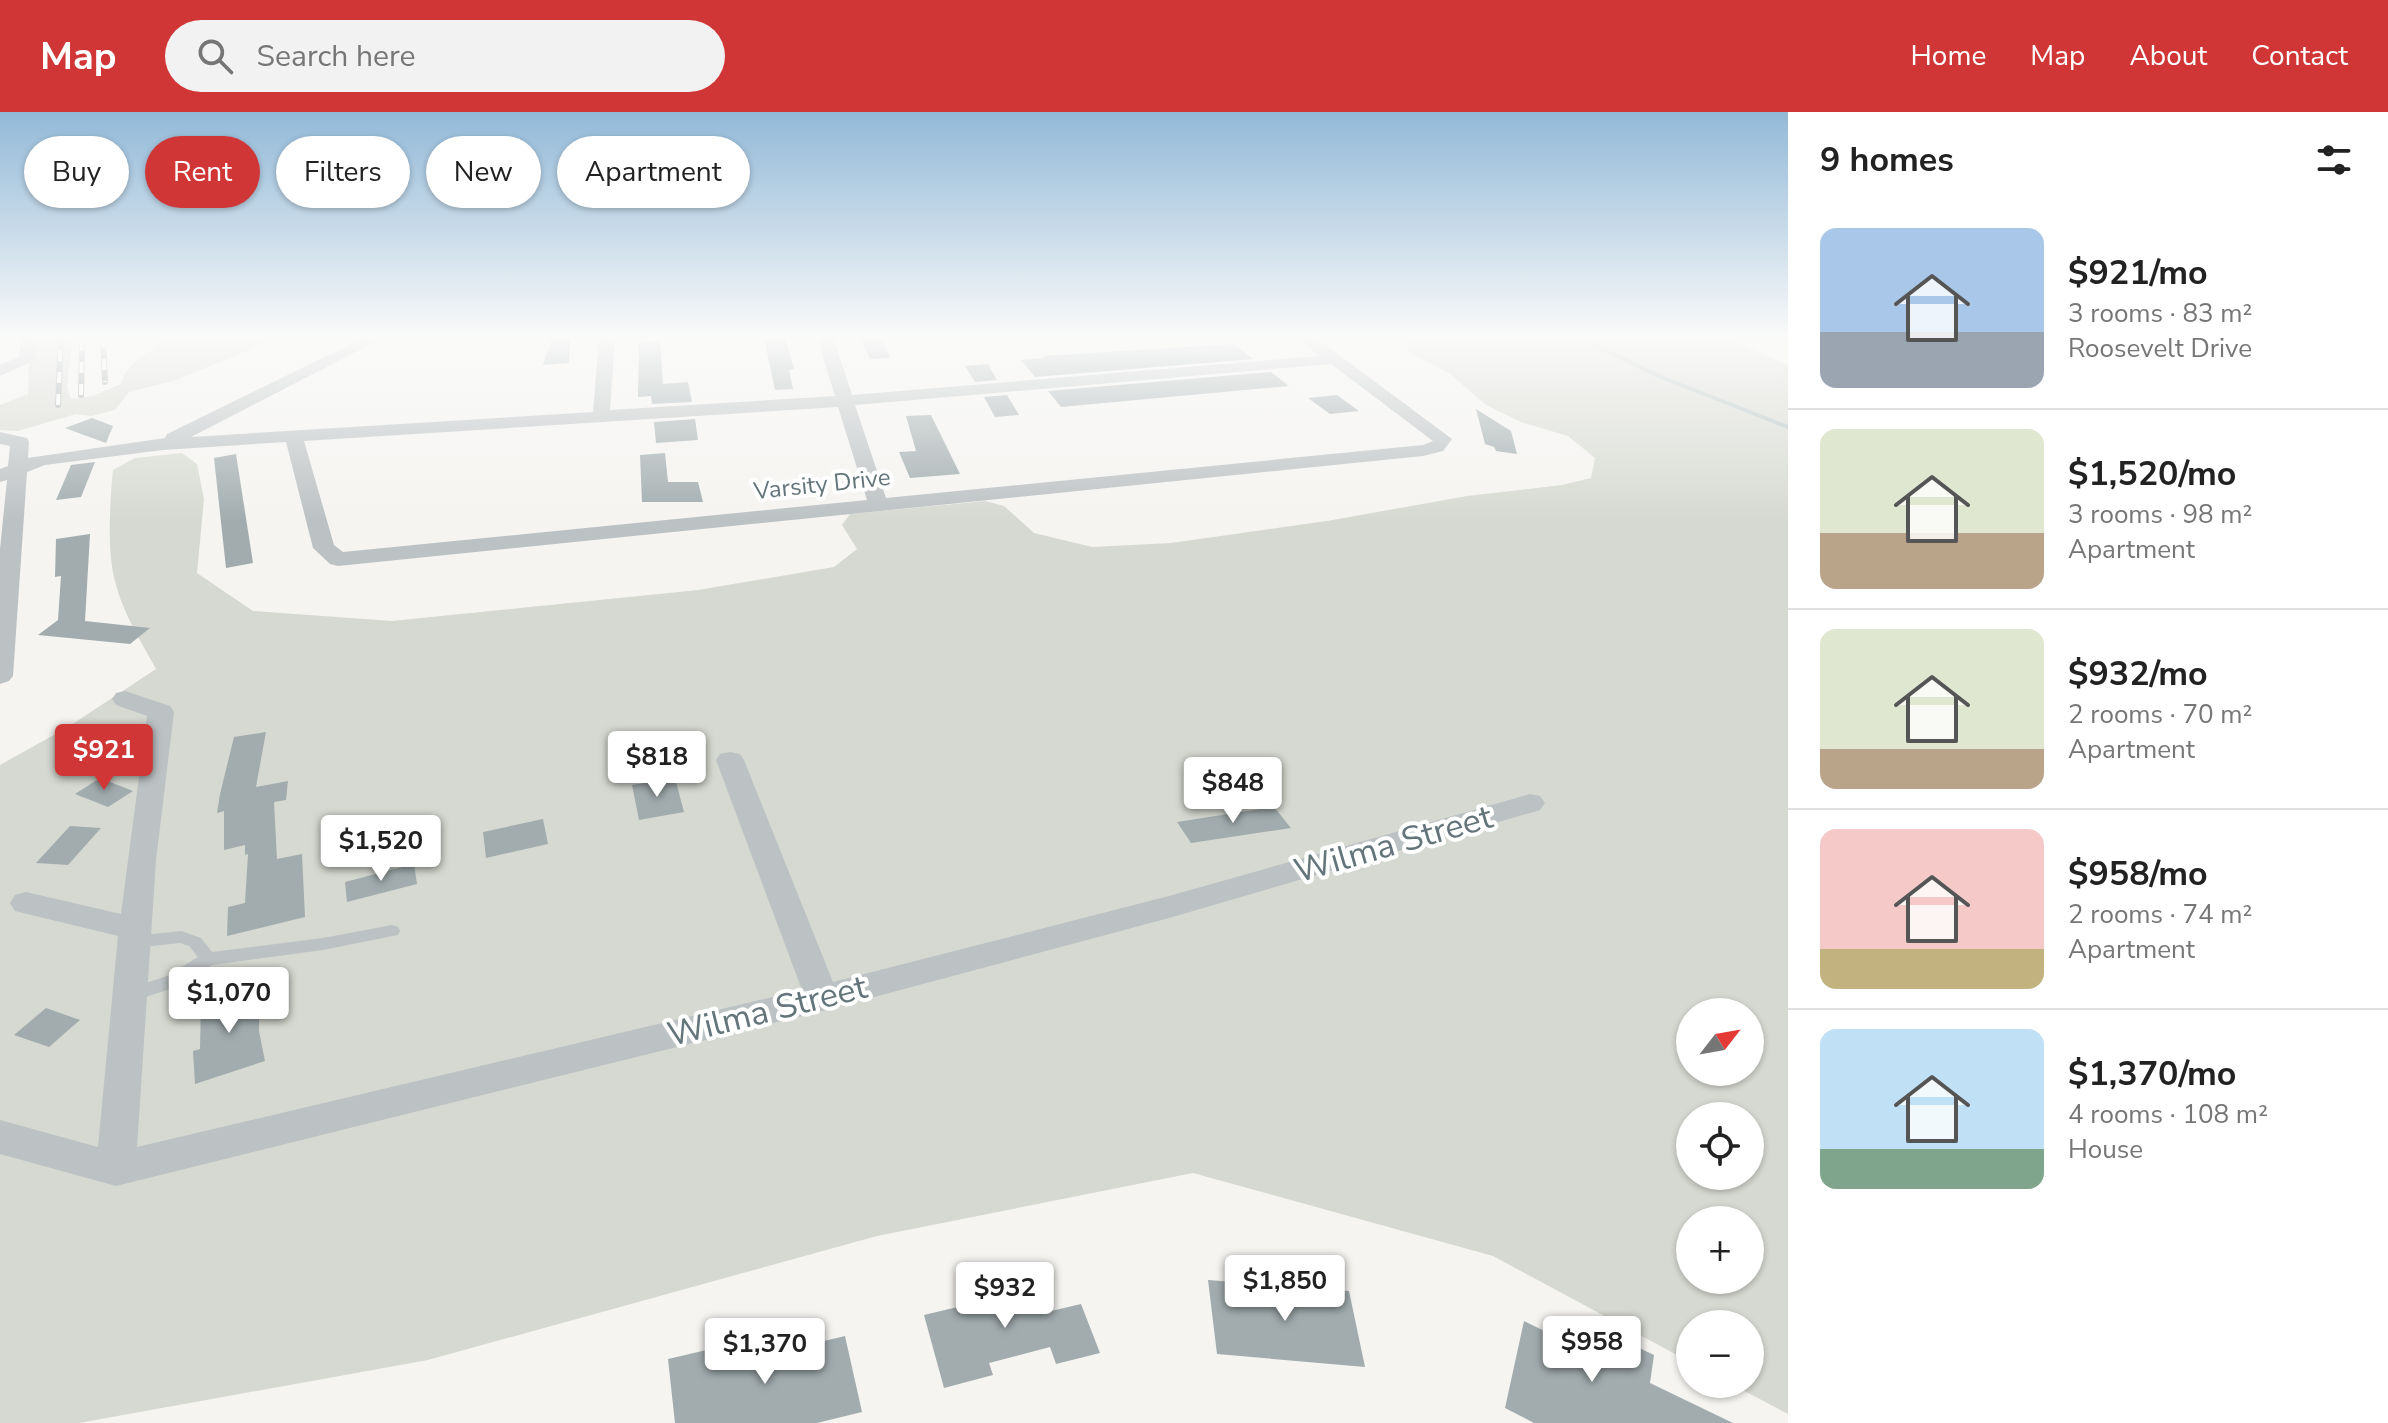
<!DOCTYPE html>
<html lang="en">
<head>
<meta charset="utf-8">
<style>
	:root { --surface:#fff; --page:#f2f2f2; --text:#222; --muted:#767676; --line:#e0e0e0; --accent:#d13637 }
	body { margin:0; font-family:"Nunito Sans",sans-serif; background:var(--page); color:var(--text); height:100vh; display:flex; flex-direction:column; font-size:30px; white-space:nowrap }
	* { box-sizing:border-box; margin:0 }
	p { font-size:26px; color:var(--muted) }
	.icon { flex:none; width:44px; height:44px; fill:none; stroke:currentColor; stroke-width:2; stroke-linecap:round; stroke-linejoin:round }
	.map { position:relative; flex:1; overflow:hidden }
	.panel { display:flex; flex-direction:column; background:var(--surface); width:600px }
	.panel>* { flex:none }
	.banner { position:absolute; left:24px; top:24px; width:760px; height:72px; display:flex; gap:16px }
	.needle { width:52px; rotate:59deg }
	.controls { position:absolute; left:1676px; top:886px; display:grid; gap:16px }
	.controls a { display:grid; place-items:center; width:88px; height:88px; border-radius:50%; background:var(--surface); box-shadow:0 2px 6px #0004; font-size:40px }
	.price { position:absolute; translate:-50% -68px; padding:0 18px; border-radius:8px; background:#fff; color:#222; font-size:26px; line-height:52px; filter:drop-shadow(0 2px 4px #0008) }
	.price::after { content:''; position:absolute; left:50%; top:48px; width:24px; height:18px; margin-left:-12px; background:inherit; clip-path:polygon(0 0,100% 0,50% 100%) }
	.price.active { background:var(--accent); color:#fff }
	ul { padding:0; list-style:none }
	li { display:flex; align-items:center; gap:24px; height:200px; padding:0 32px }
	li+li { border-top:2px solid var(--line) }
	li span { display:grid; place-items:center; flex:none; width:224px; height:160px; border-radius:16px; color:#555 }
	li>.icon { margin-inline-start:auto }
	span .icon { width:96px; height:96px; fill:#fffc; stroke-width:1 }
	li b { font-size:34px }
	h2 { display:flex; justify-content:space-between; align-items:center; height:96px; padding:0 32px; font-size:34px }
	.chip { padding:0 28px; border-radius:36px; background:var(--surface); box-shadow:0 2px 6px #0004; font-size:28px; line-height:72px }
	.chip.active { background:var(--accent); color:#fff }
	header { display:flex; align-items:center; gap:48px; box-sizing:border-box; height:112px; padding:0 40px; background:var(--accent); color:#fff }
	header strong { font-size:38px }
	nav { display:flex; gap:44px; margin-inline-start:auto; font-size:28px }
	.search { width:560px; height:72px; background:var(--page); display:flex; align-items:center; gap:20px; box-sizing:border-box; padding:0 28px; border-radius:44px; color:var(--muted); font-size:30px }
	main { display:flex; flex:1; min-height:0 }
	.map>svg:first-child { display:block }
</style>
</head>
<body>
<header>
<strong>Map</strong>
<div class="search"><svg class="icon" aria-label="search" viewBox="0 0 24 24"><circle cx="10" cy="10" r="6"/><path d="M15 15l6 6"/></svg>Search here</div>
<nav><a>Home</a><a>Map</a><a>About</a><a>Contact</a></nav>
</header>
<main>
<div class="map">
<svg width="1788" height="1311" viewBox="0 0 1788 1311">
	<rect width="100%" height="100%" fill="#f5f4f1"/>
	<g fill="#d6d9d1" fill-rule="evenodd">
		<polygon points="30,225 73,225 67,275 71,287 92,284 121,272 125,261 137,248 170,225 281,225 176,268 129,280 115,298 91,304 76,302 18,319 0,318 0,293 28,282"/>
		<path d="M1406 225H1723L1788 253V1302L1731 1272H1750V1212H1690V1250L1493 1144 1193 1061 877 1124 428 1248 79 1311H0V653L68 615 156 557C140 528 121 498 114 465 107 435 110 389 113 358L135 346 182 341 197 352 204 387 197 461 253 499 392 509 698 478 834 455 857 437 842 413 850 402 985 389 1004 394 1034 421 1092 435 1171 431 1327 409 1467 384 1562 373 1591 366 1595 346 1568 324 1521 310 1486 293 1450 262 1408 239ZM1690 900H1750V960H1690ZM1690 1004H1750V1064H1690ZM1690 1108H1750V1168H1690Z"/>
	</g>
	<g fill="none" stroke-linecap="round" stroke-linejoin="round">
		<polyline stroke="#b1c1c1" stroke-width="4" points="1577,225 1661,265 1788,315"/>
	</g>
	<g fill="#a2acae">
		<polygon points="552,226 570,226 569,251 543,253"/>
		<polygon points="764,226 785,226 794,257 789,258 793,277 775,278"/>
		<polygon points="860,226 881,226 890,246 870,247"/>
		<polygon points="660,229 663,272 688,270 692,290 652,292 651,284 638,285 639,230"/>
		<polygon points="1234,232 1253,247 1035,265 1021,248 1045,246 1043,244"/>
		<polygon points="988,252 997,268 975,270 965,254"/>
		<polygon points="1271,260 1289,274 1061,295 1048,279"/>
		<polygon points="1007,283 1019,303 995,305 984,285"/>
		<polygon points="1337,283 1359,299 1330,302 1308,286"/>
		<polygon points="1476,297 1511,319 1517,342 1496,339 1494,335 1485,332"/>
		<polygon points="931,303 960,362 910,366 899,340 916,339 906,304"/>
		<polygon points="92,306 113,314 106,331 65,316"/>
		<polygon points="695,307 698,328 656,331 654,310"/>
		<polygon points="665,341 668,370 698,370 703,390 642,390 640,343"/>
		<polygon points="236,342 253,451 226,456 214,346"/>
		<polygon points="95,350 81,385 56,388 71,353"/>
		<polygon points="90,422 85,509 150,516 130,532 38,523 58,508 61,464 55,465 56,427"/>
		<polygon points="266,620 256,675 288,669 286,688 274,690 277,747 302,742 305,805 227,824 228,795 245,791 248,742 245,743 245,733 224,738 224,699 217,701 220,682 234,625"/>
		<polygon points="100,666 133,679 108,695 75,682"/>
		<polygon points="675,666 684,700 639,708 632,673"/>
		<polygon points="1274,695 1291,716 1191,731 1177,710"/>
		<polygon points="543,707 548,732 486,746 483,720"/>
		<polygon points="70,714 101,716 68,753 36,751"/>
		<polygon points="414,752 417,772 347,790 345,770"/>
		<polygon points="259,873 259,919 265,949 195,972 193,939 200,937 201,889"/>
		<polygon points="46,896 80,908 49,935 14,923"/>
		<polygon points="1032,1159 1047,1200 1081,1192 1100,1241 1056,1252 1050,1235 989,1251 993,1263 944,1276 924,1203 970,1192 965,1176"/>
		<polygon points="1208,1168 1349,1179 1365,1255 1217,1242"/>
		<polygon points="1524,1209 1593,1243 1597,1216 1654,1243 1650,1271 1733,1311 1534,1311 1505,1296"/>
		<polygon points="845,1224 862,1300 817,1311 675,1311 668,1247 728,1233 731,1251"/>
	</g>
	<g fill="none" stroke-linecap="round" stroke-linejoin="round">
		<polygon fill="#bcc1c3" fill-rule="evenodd" points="392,813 398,815 400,819 398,823 323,838 212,853 179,874 131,890 125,888 122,883 125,878 167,864 198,845 189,834 180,831 135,836 129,834 127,830 129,826 135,824 181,819 201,826 212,840 323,826"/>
		<g fill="#bcc1c3" fill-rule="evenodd">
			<polygon points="21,225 37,225 35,248 0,264 0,253 19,245"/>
			<path d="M365 225H385L191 325 593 300 599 225H615L610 298 835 284 817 225H833L852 283 1319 244 1297 225H1315L1452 327 1443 339 1423 344 338 454 330 452 313 436 286 330 163 338 45 353 27 360 13 564 9 569 0 572V437L7 368 0 370V357L8 354 10 334 0 332V320L27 326 29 330 28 346 165 326 167 322ZM1331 252 1433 329 1423 333 886 386 855 293ZM838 295 867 388 343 440 334 433 304 329Z"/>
			<polygon points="125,579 170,594 174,600 156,748 137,1035 802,878 716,648 720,642 730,640 740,642 744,648 833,870 1169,784 1530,682 1540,684 1545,691 1540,698 1169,806 822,899 116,1074 0,1042 0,1008 98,1035 118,824 15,799 10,791 15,783 26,780 121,802 147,604 116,593 112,587 116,581"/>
		</g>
		<defs>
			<g id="rail">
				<polyline points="103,225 105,270"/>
				<polyline points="81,283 82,225"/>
				<polyline points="58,293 61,225"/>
			</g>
		</defs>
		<use href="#rail" stroke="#9ca5a7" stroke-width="6"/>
		<use href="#rail" stroke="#fff" stroke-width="4" stroke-dasharray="11" stroke-linecap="butt"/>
	</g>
	<linearGradient id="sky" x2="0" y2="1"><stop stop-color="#92b9d8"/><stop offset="0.55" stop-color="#fafaf9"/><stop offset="1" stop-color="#fafaf9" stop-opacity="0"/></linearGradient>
	<rect width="1788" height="409" fill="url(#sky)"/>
	<g text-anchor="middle" stroke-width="8" stroke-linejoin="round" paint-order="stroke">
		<g font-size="24" fill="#63757a" stroke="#fff">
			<text transform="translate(822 372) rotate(-6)" y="8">Varsity Drive</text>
		</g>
		<g font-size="34" fill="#63757a" stroke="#fff">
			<text transform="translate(1393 731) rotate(-16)" y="12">Wilma Street</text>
			<text transform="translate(767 898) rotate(-14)" y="12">Wilma Street</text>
		</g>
	</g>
</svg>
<div class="controls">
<a><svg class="needle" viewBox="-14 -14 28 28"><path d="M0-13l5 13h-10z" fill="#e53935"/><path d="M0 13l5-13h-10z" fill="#767676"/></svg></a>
<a><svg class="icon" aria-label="locate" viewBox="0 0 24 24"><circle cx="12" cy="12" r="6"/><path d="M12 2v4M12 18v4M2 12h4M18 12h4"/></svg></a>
<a>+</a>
<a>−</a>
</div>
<b class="price active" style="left:104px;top:680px">$921</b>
<b class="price" style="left:657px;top:687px">$818</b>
<b class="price" style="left:1233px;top:713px">$848</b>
<b class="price" style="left:381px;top:771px">$1,520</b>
<b class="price" style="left:229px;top:923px">$1,070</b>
<b class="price" style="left:1285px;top:1211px">$1,850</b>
<b class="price" style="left:1005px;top:1218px">$932</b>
<b class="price" style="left:1592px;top:1272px">$958</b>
<b class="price" style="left:765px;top:1274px">$1,370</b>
<div class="banner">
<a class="chip">Buy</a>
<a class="chip active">Rent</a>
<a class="chip">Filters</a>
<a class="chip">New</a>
<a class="chip">Apartment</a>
</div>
</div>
<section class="panel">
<h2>9 homes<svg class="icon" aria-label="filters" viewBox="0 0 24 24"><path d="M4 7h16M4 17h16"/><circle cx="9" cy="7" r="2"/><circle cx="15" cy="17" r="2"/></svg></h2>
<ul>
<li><span style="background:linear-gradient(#a9c7e8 65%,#9aa5b1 0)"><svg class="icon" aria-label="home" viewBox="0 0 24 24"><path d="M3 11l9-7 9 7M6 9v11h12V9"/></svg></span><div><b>$921/mo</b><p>3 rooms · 83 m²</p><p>Roosevelt Drive</p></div></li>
<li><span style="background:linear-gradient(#dfe7d0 65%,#b9a48a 0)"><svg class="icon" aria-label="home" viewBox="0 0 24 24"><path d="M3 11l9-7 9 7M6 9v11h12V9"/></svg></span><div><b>$1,520/mo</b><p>3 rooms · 98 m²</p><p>Apartment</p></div></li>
<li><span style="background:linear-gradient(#dfe7d0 75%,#b9a48a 0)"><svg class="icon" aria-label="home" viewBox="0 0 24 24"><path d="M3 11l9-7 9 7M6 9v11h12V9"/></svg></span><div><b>$932/mo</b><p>2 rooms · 70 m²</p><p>Apartment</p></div></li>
<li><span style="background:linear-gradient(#f6c9c9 75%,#c2b280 0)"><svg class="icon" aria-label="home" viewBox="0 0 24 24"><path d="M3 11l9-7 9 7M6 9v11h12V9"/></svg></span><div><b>$958/mo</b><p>2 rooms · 74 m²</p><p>Apartment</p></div></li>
<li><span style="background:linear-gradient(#bfe0f5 75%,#7fa58c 0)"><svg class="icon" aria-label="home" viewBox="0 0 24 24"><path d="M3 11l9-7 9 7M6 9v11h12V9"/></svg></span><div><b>$1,370/mo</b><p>4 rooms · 108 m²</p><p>House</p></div></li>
</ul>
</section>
</main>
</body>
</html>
